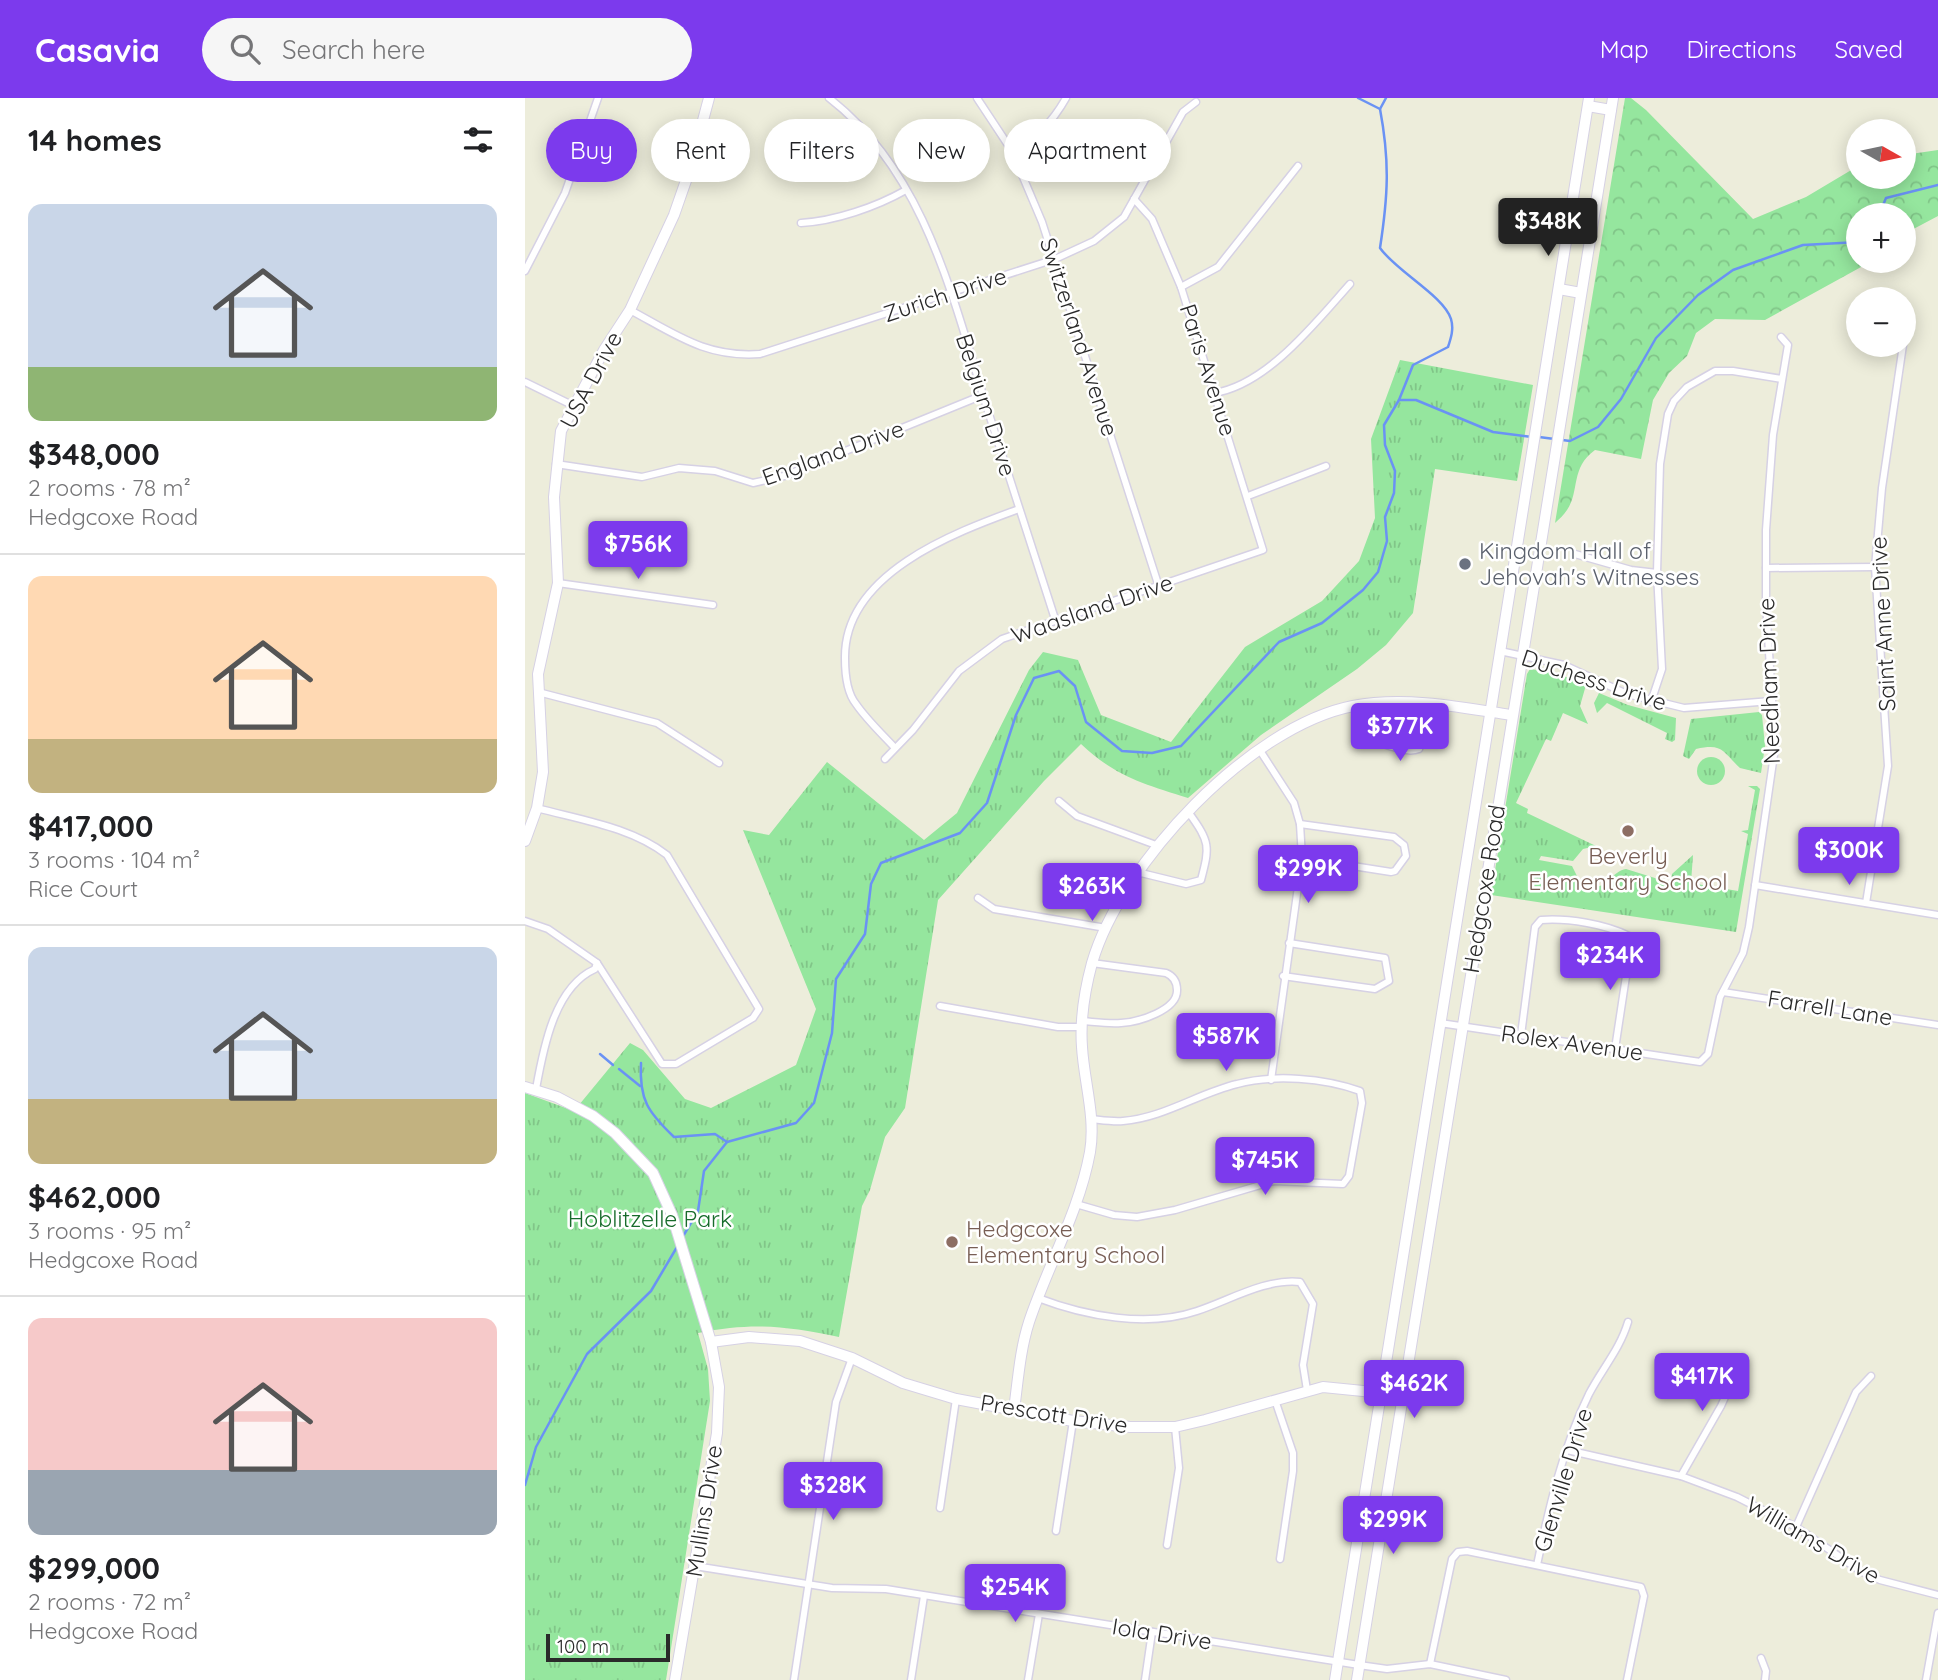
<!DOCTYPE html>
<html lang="en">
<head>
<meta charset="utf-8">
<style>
	:root { --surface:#fff; --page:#f6f6f6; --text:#202124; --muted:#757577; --line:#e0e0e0; --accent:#7c3aed }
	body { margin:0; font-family:Quicksand,sans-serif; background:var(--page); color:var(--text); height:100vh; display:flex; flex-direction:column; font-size:26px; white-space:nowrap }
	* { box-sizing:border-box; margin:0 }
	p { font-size:23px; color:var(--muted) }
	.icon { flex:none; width:38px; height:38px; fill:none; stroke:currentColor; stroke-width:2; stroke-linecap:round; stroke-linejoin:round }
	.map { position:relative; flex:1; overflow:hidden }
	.panel { display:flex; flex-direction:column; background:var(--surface); width:525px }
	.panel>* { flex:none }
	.banner { position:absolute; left:21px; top:21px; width:665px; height:63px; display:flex; gap:14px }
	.needle { width:46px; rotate:99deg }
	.controls { position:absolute; left:1321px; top:21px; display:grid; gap:14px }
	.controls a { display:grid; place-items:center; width:70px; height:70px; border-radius:50%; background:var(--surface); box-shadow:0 4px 18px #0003; font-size:35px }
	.scale { position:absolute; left:21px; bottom:18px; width:124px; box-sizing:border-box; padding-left:7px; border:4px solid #2a2a2a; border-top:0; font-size:19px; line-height:24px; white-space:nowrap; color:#2a2a2a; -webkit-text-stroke:5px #fff; paint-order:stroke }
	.price { position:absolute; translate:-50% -60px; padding:0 16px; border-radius:7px; background:var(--accent); color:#fff; font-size:23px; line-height:46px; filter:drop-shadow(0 2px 4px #0008) }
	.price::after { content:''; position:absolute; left:50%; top:42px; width:21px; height:16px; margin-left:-10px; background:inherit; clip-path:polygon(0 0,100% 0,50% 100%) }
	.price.selected { background:#222; color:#fff }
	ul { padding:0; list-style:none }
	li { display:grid; align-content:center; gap:14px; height:371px; padding:0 28px }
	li+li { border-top:2px solid var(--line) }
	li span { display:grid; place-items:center; height:217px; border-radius:14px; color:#555 }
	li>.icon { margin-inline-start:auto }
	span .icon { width:126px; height:126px; fill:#fffc; stroke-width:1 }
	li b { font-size:30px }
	h2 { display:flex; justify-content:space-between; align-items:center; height:84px; padding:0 28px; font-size:30px }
	.chip { padding:0 24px; border-radius:32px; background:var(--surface); box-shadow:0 4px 18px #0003; font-size:24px; line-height:63px }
	.chip.selected { background:var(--accent); color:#fff }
	header { display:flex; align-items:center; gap:42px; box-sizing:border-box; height:98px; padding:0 35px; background:var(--accent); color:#fff }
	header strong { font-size:33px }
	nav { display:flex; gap:38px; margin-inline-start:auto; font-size:24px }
	.search { width:490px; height:63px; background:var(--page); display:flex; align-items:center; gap:18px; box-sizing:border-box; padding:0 24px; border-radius:38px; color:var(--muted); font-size:26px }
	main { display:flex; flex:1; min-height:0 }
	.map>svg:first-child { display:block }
</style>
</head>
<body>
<header>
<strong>Casavia</strong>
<div class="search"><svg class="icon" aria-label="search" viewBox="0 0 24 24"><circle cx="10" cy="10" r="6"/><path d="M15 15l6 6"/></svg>Search here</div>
<nav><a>Map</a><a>Directions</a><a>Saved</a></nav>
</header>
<main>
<section class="panel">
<h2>14 homes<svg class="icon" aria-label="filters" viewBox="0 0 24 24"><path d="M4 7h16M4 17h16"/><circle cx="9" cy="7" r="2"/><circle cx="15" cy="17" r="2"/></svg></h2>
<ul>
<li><span style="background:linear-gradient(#c9d6e8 75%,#8fb573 0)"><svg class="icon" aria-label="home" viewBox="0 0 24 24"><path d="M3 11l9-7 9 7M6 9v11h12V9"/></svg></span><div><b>$348,000</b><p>2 rooms · 78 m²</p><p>Hedgcoxe Road</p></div></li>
<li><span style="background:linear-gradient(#ffd9b3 75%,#c2b280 0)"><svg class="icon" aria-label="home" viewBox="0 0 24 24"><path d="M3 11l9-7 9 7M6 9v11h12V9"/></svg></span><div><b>$417,000</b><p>3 rooms · 104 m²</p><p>Rice Court</p></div></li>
<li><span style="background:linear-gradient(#c9d6e8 70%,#c2b280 0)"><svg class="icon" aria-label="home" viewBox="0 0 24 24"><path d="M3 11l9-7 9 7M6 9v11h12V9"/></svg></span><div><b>$462,000</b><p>3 rooms · 95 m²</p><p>Hedgcoxe Road</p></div></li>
<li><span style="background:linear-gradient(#f6c9c9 70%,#9aa5b1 0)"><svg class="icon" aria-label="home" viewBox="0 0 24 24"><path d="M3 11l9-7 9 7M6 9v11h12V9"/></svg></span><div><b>$299,000</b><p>2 rooms · 72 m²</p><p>Hedgcoxe Road</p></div></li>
</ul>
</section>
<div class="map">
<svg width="1413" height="1582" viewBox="0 0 1413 1582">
	<defs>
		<pattern id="grass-tufts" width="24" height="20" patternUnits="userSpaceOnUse" patternTransform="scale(1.75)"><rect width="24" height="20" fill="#95e69e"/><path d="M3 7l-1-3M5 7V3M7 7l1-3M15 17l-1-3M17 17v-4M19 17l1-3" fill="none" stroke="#81c588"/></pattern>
		<pattern id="forest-crowns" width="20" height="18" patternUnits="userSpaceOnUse" patternTransform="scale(1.75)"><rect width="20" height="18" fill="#95e69e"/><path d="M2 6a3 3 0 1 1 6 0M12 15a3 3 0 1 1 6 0" fill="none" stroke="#81c588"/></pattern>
	</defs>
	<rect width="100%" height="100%" fill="#ededdb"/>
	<g fill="url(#grass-tufts)">
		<path d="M875 262 1008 287 992 383 910 371 888 515 861 547 832 571 736 637 663 700C619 686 591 679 556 646L519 683 413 802 380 1010 360 1039 345 1092 337 1108 314 1239C260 1228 229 1224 173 1235L183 1271 185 1303 141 1582H0V995L49 1013 105 945 118 952 160 1001 186 1010 271 967 291 911 218 732 244 737 302 664 399 742 432 715 504 572 518 554 553 562 576 617 646 644 720 549 797 503 834 463 850 420 846 341Z"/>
		<path d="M1005 571 1031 575 1061 587 1055 608 1063 626 1038 615 1026 643 1021 641 991 705 1003 711 1002 715 1071 748 1058 751 1048 763 1016 758 1014 762 1047 768 1054 782 1071 789C1084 787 1088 773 1101 771L1146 785 1147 776 1168 757 1166 785 1213 793 1223 736 1216 733 1223 732 1230 692 1223 688H1232L1235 691 1211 834 966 797 1002 576Z"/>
		<polygon points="1074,595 1103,607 1151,620 1150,642 1147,644 1140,641 1142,635 1082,605 1072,615 1069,605"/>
		<path d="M1234 614 1237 617 1240 648 1236 675 1215 670C1197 653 1198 645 1171 651L1164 661 1158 658 1166 621Z"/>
		<circle cx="1186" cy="673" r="14"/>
	</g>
	<path fill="url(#forest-crowns)" d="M1100 0H1106L1121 12 1228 121 1281 99 1333 68 1334 79H1379V57L1413 52V118L1379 136V117H1334V163H1347L1240 222 1190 221 1171 235 1162 258 1144 275 1128 302 1116 361 1070 352C1045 370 1055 393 1042 412 1039 417 1034 421 1030 425Z"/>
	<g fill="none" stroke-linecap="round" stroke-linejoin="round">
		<g stroke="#6a92f4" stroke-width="2.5">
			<polyline points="833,0 855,11"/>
			<polyline points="1354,117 1361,100 1413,87"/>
			<polyline points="874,302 891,302 968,334 1007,339"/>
			<polyline points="1014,339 1045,343 1073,329 1096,301 1131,240 1173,197 1208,172 1278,147 1334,144"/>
			<polyline points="75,956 88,967"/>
			<path d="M116 965C114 1002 123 1014 149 1039L190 1036 202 1044"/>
			<polyline points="94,971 115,988"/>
			<path d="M157 1140 173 1113 179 1073 202 1044 271 1025 289 1005 307 935 311 881 340 836 346 786 356 765 435 735 462 705 491 617 509 580 534 573 550 588 561 624 597 653 627 655 656 648 754 544 797 525 838 492 853 474 862 443 860 419 869 395 870 373 860 347 859 327 874 302 888 267 923 249C926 240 929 231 926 221 919 198 871 173 855 150 863 98 865 64 855 11L861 0"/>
			<polyline points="0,1387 11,1349 62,1256 126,1193 152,1149"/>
		</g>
		<defs>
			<g id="street">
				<path d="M304 0C401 75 428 202 463 313 485 382 508 452 530 521"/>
				<polyline points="452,0 487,53 517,124 634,489"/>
				<path d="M487 53C511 42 528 23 541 0"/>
				<path d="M276 125C310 123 351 109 381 92"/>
				<polyline points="0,173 40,95 73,0"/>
				<polyline points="656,189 693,169 773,68"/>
				<path d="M105 212C150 236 181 260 235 256L530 161 569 143 599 119 658 14 671 4"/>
				<polyline points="0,284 49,308"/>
				<path d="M689 295C742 287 791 224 825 186"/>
				<polyline points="31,366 117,379 154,370 190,373 228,385 259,378 458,297"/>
				<polyline points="723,398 801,368"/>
				<polyline points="1050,456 1106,472 1132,475"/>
				<polyline points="1241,470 1350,469"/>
				<polyline points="33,485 188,507"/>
				<polyline points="975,553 1039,567 1102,596 1159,610 1246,603"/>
				<polyline points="13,594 132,625 194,665"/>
				<polyline points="1126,604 1137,571 1132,475 1135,366 1143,316 1149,303 1162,289 1190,273 1208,273 1257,281"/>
				<path d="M844 605C848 633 841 644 872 650 881 652 886 654 894 651L908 607"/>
				<path d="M370 650C357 636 342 622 331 606 322 595 320 574 320 560 319 476 428 435 494 411"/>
				<polyline points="734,651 769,705 775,726 777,760 746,982"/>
				<polyline points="360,661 388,632 434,573 477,541 738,452 656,189 627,121 609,101"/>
				<polyline points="534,703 552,718 631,747"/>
				<polyline points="775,726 869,739 879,747 881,758 870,773 866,774 777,760"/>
				<path d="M612 774 661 786 676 782C685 748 685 744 664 715"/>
				<polyline points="1230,787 1413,817"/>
				<polyline points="453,800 469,811 581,830"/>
				<polyline points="1341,805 1363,668 1350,469 1357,390 1378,247"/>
				<path d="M0 823 23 831 72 865 137 966H151L228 920 234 911 142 757C106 729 56 722 12 710"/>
				<polyline points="758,878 850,891 864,883 860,860 764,845"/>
				<polyline points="1198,894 1413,927"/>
				<polyline points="415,908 533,929 557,929"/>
				<path d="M557 923C570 924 583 926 596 925 614 924 653 912 652 892 652 883 648 878 641 875L567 865"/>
				<polyline points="915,925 1175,964 1183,956 1195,899 1218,855 1224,829 1250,650 1241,506 1241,432 1248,337 1263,247 1256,239"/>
				<path d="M996 937 1010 829 1016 822C1043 820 1080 826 1104 838L1105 852 1090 951"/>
				<path d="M11 991C18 952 29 889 70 871L72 865"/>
				<path d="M551 1106 589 1117 612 1119 650 1112 749 1083 818 1086 824 1078 837 1005 835 993C799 980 749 976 712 986 674 995 638 1020 598 1023 588 1024 576 1022 566 1021"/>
				<path d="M513 1200C560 1218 622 1230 672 1213 703 1203 741 1180 775 1184L788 1206 778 1267 782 1292"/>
				<polyline points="750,1302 768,1355 768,1373 755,1461"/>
				<polyline points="1042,1352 1156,1378 1212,1399 1271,1429 1337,1474 1355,1482 1413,1497"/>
				<polyline points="1156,1378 1196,1308 1218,1259"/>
				<polyline points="415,1410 431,1301"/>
				<polyline points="1271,1429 1331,1294 1346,1278"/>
				<polyline points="531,1433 548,1323"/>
				<polyline points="642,1447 654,1370 650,1329"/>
				<path d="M1012 1467C1024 1409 1038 1349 1064 1296 1077 1271 1095 1251 1103 1224"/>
				<polyline points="170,1468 307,1490 361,1491 834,1567 862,1571 905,1566 981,1582"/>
				<polyline points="1236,1560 1241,1573 1240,1582"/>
				<polyline points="905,1566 927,1461 933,1454 942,1453 1116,1489 1119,1498 1102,1582"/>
				<polyline points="269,1582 311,1304 327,1260"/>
				<polyline points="386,1582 399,1498"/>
				<polyline points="503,1582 514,1516"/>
				<polyline points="620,1582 627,1534"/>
				<polyline points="1401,1582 1413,1515"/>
			</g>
			<g id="secondary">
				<polyline points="1063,8 1086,12"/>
				<polyline points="1034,191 1056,195"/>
				<polyline points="0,743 12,710 18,674 13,576 33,485 29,399 36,333 79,252 105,212 149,117 165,71 184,0"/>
				<polyline points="0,989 32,999 68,1018 90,1035 128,1075 147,1117 186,1244 194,1289 192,1335 150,1582"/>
				<polyline points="186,1244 224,1239 275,1243 327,1260 378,1285 431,1301 548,1323 605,1329 650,1329 680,1322 798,1289 878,1297"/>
				<path d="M489 1312C493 1282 495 1252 504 1224 523 1167 554 1114 565 1054 571 1019 559 984 557 949 555 922 560 891 567 865 596 765 725 628 828 608 879 598 936 609 986 617"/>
				<polyline points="810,1582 1064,0"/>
				<polyline points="832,1582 1088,0"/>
			</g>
		</defs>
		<use href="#street" stroke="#d6d1e4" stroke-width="9"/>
		<use href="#secondary" stroke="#d6d1e4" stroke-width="12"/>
		<use href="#street" stroke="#fff" stroke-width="6"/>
		<use href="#secondary" stroke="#fff" stroke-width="10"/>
	</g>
	<circle fill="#6b7280" stroke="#fff" stroke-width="2.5" cx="940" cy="466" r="7"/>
	<g fill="#8d6e63" stroke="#fff" stroke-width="2.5">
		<circle cx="1103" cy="733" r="7"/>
		<circle cx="427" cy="1144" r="7"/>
	</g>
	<g text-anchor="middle" stroke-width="5" stroke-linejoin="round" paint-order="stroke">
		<g font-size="23" fill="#2a2a2a" stroke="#fff">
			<text transform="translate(420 197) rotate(-18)" y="8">Zurich Drive</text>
			<text transform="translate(554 239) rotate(72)" y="8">Switzerland Avenue</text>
			<text transform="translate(683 272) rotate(72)" y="8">Paris Avenue</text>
			<text transform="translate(66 282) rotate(-62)" y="8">USA Drive</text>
			<text transform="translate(461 307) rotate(72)" y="8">Belgium Drive</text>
			<text transform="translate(308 355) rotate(-20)" y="8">England Drive</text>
			<text transform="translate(567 511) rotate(-19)" y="8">Waasland Drive</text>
			<text transform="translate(1358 526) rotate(-93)" y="8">Saint Anne Drive</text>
			<text transform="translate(1069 582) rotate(18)" y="8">Duchess Drive</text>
			<text transform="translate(1244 583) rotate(-92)" y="8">Needham Drive</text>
			<text transform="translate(959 791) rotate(-81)" y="8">Hedgcoxe Road</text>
			<text transform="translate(1305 910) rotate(9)" y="8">Farrell Lane</text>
			<text transform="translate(1047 945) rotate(8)" y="8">Rolex Avenue</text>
			<text transform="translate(529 1316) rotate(9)" y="8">Prescott Drive</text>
			<text transform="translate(1038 1382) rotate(-73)" y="8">Glenville Drive</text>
			<text transform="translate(179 1413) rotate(-81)" y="8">Mullins Drive</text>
			<text transform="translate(1288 1442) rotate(30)" y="8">Williams Drive</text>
			<text transform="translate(637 1536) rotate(9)" y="8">Iola Drive</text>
		</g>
		<g font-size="23" fill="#5b616d" stroke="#fff" text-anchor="start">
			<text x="954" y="461">Kingdom Hall of<tspan x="954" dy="26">Jehovah's Witnesses</tspan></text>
		</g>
		<g font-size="23" fill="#785e54" stroke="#fff">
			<text x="1103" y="766">Beverly<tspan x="1103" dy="26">Elementary School</tspan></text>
			<text x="441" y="1139" text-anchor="start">Hedgcoxe<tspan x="441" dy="26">Elementary School</tspan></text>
		</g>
		<g font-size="23" fill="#176b2b" stroke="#fff">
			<text x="125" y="1129">Hoblitzelle Park</text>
		</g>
	</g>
</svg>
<div class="controls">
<a><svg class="needle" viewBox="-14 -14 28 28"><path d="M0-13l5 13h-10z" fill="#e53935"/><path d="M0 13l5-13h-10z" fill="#757577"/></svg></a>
<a>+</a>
<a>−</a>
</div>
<div class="scale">100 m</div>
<b class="price selected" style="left:1023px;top:160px">$348K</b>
<b class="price" style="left:113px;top:483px">$756K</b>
<b class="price" style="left:875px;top:665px">$377K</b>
<b class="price" style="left:1324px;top:789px">$300K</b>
<b class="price" style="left:783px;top:807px">$299K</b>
<b class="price" style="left:567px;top:825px">$263K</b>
<b class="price" style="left:1085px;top:894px">$234K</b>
<b class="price" style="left:701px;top:975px">$587K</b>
<b class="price" style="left:740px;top:1099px">$745K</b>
<b class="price" style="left:1177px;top:1315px">$417K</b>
<b class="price" style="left:889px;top:1322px">$462K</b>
<b class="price" style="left:308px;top:1424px">$328K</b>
<b class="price" style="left:868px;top:1458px">$299K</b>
<b class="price" style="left:490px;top:1526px">$254K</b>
<div class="banner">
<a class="chip selected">Buy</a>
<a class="chip">Rent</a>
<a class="chip">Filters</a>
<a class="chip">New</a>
<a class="chip">Apartment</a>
</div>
</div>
</main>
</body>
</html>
